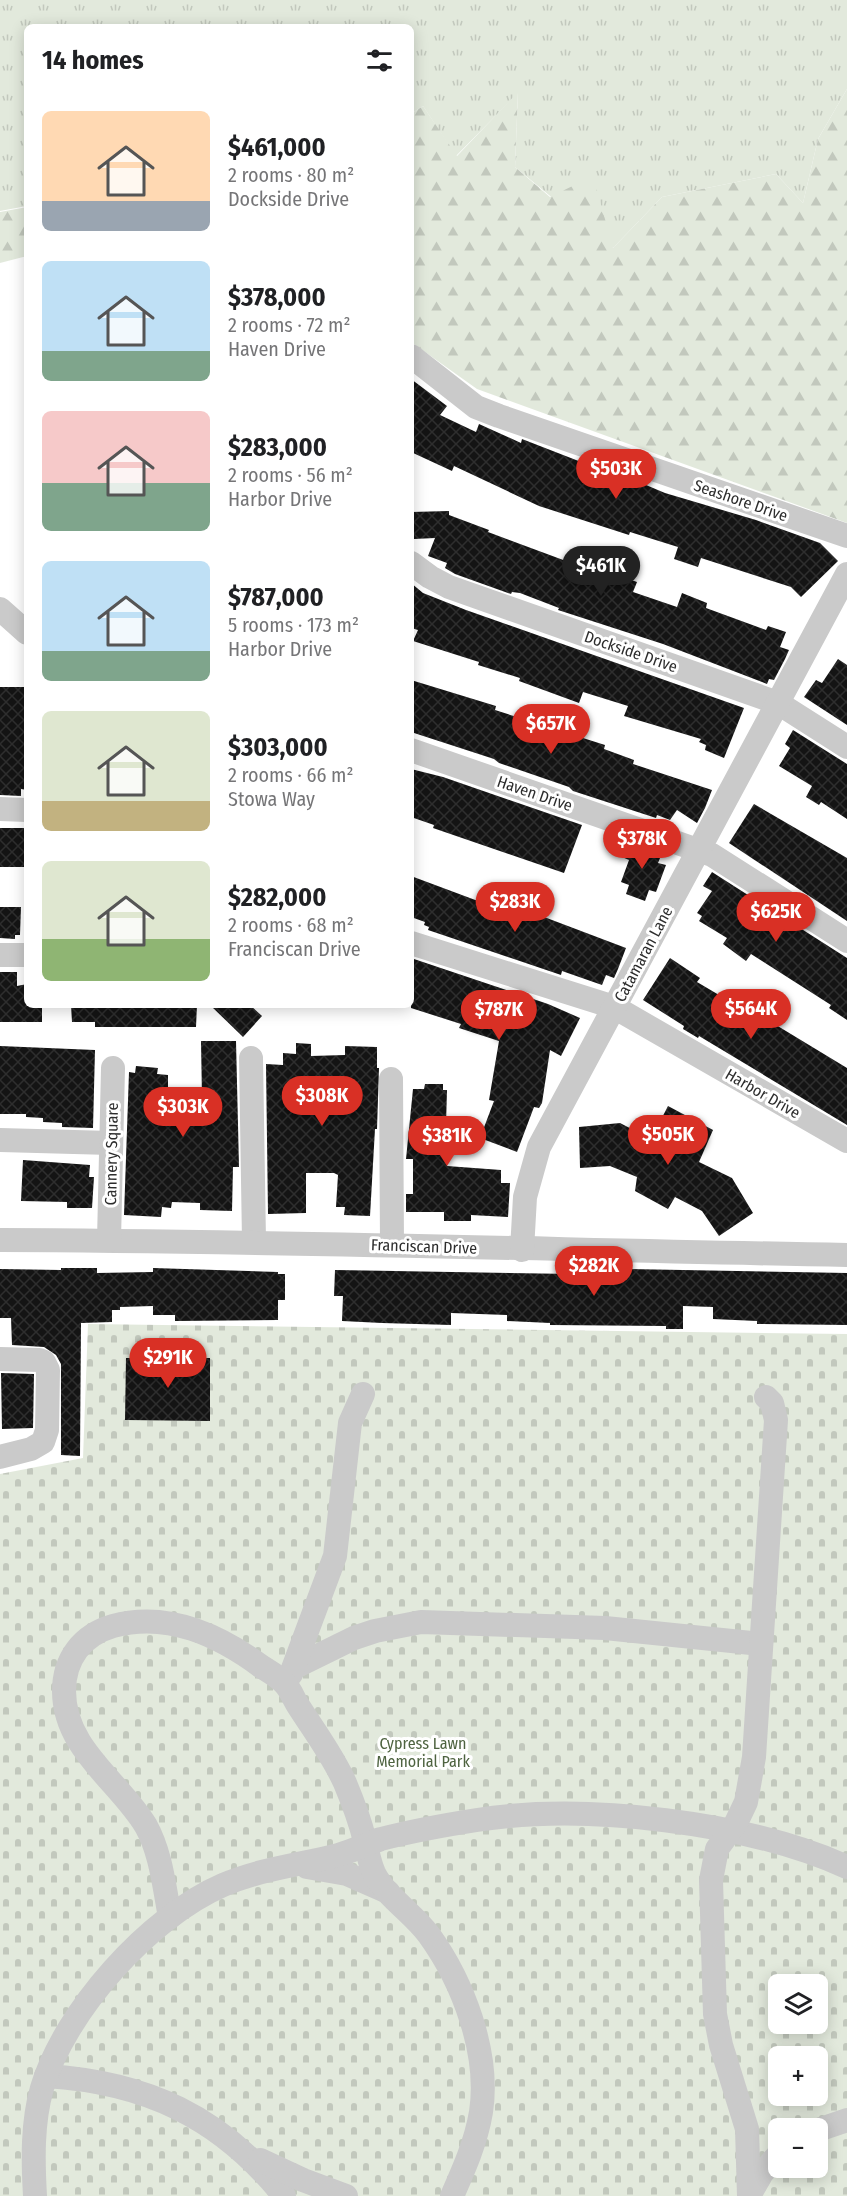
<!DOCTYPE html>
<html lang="en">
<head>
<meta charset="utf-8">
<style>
	:root { --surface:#fff; --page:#f6f6f6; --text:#202124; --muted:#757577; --accent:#d93025 }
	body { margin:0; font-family:"Fira Sans Condensed",sans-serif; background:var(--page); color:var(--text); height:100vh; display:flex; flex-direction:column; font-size:22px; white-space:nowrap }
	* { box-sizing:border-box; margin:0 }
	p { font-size:20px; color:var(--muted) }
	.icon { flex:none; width:33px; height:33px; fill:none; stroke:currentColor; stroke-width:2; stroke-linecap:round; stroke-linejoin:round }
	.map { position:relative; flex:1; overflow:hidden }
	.side { position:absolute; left:24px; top:24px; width:390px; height:984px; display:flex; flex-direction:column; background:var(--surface); border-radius:9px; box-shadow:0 3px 15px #0003 }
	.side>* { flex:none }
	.tools { position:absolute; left:768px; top:1974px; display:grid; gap:12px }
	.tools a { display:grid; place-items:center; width:60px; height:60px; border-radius:9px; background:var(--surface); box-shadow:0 3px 15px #0003; font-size:30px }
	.price { position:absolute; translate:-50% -51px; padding:0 14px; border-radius:21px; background:var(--accent); color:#fff; font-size:20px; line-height:39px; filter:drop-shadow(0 2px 3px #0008) }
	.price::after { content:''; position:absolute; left:50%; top:36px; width:18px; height:14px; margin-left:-9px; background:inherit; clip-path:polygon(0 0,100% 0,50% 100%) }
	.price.active { background:#222; color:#fff }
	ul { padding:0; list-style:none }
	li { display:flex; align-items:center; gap:18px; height:150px; padding:0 18px }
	li span { display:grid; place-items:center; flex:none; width:168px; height:120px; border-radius:9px; color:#555 }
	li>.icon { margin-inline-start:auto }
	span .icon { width:72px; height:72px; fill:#fffc; stroke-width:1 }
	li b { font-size:26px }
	h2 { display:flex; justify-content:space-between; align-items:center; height:72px; padding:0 18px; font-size:26px }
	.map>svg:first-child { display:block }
</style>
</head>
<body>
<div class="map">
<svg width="847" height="2196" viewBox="0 0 847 2196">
	<defs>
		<pattern id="grass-tufts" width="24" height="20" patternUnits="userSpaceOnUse" patternTransform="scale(1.5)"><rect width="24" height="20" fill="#e2e9dc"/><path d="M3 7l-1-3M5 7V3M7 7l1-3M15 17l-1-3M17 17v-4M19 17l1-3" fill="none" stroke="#c2c8bd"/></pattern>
		<pattern id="forest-firs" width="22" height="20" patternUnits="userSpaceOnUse" patternTransform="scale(1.5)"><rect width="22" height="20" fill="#e2e9dc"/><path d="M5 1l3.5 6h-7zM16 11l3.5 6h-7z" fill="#c2c8bd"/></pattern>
		<pattern id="cemetery-stones" width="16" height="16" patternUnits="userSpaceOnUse" patternTransform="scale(1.5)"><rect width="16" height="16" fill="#e2e9dc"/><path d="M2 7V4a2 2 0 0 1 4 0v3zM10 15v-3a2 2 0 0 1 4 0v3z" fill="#c2c8bd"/></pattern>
		<pattern id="building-cross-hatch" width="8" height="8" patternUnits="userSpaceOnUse" patternTransform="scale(1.5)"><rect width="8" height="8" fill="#141414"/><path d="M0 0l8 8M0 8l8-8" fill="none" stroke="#2e2e2e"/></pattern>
	</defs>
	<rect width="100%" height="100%" fill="#fff"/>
	<polygon fill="url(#grass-tufts)" points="0,0 847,0 847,89 818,139 803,203 776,174 662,197 613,248 515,167 518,93 456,156 423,106 411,114 411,27 27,27 27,206 0,211"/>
	<g fill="url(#forest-firs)">
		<polygon points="847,89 847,523 477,389 411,342 411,114 423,106 457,156 518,92 515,167 550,197 593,176 613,248 662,197 776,174 803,203 818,139"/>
		<polygon points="27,207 27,256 0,263 0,212"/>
	</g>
	<path fill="url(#cemetery-stones)" fill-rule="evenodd" d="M88 1324 847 1334V2196H0V1474L83 1458ZM778 1984H818V2024H778ZM778 2056H818V2096H778ZM778 2128H818V2168H778Z"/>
	<g fill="url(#building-cross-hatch)">
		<polygon points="411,379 447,406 440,415 476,432 479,424 521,443 522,439 612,474 613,471 647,483 646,485 665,493 756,520 820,543 838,561 801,597 791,587 701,558 698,567 674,559 678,547 630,532 629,535 539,506 454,466 452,471 411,452"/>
		<polygon points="449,511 449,515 489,530 488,532 574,564 575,560 637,582 633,592 677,607 682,593 707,603 706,608 766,630 768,626 786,632 780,647 789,650 785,659 774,680 769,679 767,684 663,644 558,610 559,608 520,593 512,592 511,594 455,574 445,568 447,563 428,556 435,538 414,539 414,533 411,533 411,512"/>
		<polygon points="411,583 423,593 466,610 744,708 724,758 705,750 706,745 699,742 701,739 624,716 628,706 583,692 579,703 519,681 520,678 478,665 479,662 413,641 418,630 411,628"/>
		<polygon points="838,659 847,665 847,725 804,697 816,680 822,683"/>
		<polygon points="411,680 496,706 495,710 605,745 604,749 634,760 633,764 712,790 705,808 697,823 677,810 670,820 657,815 656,818 573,791 569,787 499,763 494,759 411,732"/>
		<polygon points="0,687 26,687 27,690 27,790 21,789 21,796 0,795"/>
		<polygon points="793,730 847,764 847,819 821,802 819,805 806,797 812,786 779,766 790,748 785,744"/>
		<polygon points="411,769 443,777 582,825 564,873 433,828 434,825 411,817"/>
		<polygon points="754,804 847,858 847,921 729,843"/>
		<rect x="0" y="828" width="27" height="39"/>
		<polygon points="628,841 662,853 658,863 666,865 656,892 649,890 645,901 626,894 629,885 621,882 629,860 622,857"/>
		<polygon points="712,872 847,958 847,1020 829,1008 831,1005 751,954 746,961 723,944 727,938 699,921 702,916 697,913 712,891 703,886"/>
		<polygon points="411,876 486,904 488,901 522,912 523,909 626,948 618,969 614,978 606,975 602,985 562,971 561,975 428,930 429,927 424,925 425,922 411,917"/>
		<polygon points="0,907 21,907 20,935 15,935 15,939 0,938"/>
		<polygon points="411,958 548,1004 580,1018 561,1056 550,1050 542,1103 539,1108 534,1107 517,1152 480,1138 494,1101 489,1100 499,1041 459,1028 461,1024 411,1008"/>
		<polygon points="670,958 700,978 697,982 736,1005 738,1002 847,1068 847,1125 699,1036 698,1038 683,1029 684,1026 643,1000"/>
		<polygon points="0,972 17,972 17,986 27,984 27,1005 42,1005 42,1022 0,1022"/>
		<polygon points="71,1005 197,1005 196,1027 95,1027 95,1022 72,1022"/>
		<polygon points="210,1005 250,1005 262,1016 243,1037"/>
		<polygon points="201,1041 236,1041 239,1167 233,1167 232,1211 200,1210 200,1203 172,1202 171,1208 162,1207 161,1217 124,1215 129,1072 135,1073 136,1066 158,1068 157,1074 168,1075 168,1098 202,1098"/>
		<polygon points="296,1043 311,1044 311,1056 345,1055 345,1046 377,1047 377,1068 379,1068 377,1129 375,1129 370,1216 344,1215 345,1207 336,1207 338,1175 334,1173 306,1173 306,1213 268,1214 266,1064 283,1065 283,1053 296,1054"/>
		<polygon points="0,1046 95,1050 93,1128 62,1127 62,1123 43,1122 43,1118 26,1117 26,1114 0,1114"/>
		<polygon points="425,1084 443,1084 443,1090 447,1090 446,1125 450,1125 447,1166 501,1170 501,1183 510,1183 508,1217 471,1215 471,1221 444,1221 444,1212 406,1212 406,1194 413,1194 413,1159 406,1159 413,1089 424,1089"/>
		<polygon points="668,1106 713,1130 699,1162 732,1178 753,1213 719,1236 702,1211 675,1197 668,1209 635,1191 637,1177 610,1166 580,1168 579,1127 620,1123 651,1139"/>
		<polygon points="23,1160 90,1165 89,1177 94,1177 92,1208 67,1208 67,1202 21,1201"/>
		<polygon points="61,1268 97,1268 97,1273 153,1272 153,1268 278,1272 278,1274 285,1274 285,1300 278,1300 278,1320 175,1321 175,1315 153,1315 153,1306 120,1307 120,1310 112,1310 112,1322 81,1323 80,1456 61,1455 61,1364 56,1355 44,1347 12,1345 11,1318 0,1318 0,1269 61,1270"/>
		<polygon points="574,1268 847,1273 847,1325 757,1324 757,1321 713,1319 713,1307 683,1306 683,1329 666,1329 666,1326 550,1325 550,1323 507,1321 507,1315 451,1313 451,1325 382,1323 342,1321 343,1296 334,1296 335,1270 574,1274"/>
		<polygon points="126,1358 210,1358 210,1421 125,1420"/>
		<polygon points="1,1373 34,1374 33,1428 2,1429"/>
	</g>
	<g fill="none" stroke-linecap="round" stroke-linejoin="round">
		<g stroke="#cacaca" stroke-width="24">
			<polyline points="411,356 476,407 499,416 847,536"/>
			<polyline points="411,563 430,577 449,587 778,703 847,747"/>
			<polyline points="0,609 27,633"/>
			<polyline points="411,750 712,855 847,941"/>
			<polyline points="0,809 27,810"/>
			<polyline points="411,943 614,1007 847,1141"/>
			<polyline points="0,955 27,955"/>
			<polyline points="251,1058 254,1241"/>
			<polyline points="391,1079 392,1245"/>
			<polyline points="0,1140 111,1143"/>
			<path d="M0 1240C282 1241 565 1250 847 1255"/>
			<polyline points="109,1240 113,1068"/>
			<polyline points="522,1250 525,1197 539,1147 847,574"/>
			<polyline points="0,1359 39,1360 44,1362 48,1370 47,1430 43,1442 31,1449 0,1457"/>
			<polyline points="295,1667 354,1638 375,1631 421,1622 605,1628 761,1644"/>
			<polyline points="291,1674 335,1556 350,1423 363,1394"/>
			<polyline points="307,1867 347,1874 388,1892"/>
			<path d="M170 1917C164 1886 161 1853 146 1826 119 1781 64 1749 64 1691 64 1659 82 1635 113 1626 168 1611 219 1635 262 1667 270 1672 279 1677 285 1684 291 1690 294 1700 299 1707 315 1732 333 1756 345 1783 353 1802 360 1821 365 1841 368 1852 369 1862 374 1873 386 1897 413 1913 429 1935 463 1982 490 2053 481 2112 476 2142 464 2169 452 2196"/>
			<path d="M46 2076C146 2082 221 2117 284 2196"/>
			<polyline points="818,2130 847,2120"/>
			<polyline points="260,2160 303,2180 346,2196"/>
			<polyline points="750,2194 762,2173 778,2155"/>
			<path d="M35 2196C33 2161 32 2123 42 2088 65 2011 149 1917 223 1885 260 1869 299 1865 338 1855 353 1851 366 1844 381 1839 412 1831 445 1825 477 1820 586 1803 747 1822 847 1867"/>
			<polyline points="749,2196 747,2129 721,2045 715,2014 711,1880 717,1849 736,1823 746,1802 754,1757 776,1420 772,1403 766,1397"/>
		</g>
	</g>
	<g text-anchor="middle" stroke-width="6" stroke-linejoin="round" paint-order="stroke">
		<g font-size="16" fill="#2d2d2d" stroke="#fff">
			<text transform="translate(741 500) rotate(19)" y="6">Seashore Drive</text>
			<text transform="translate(631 651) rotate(19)" y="6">Dockside Drive</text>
			<text transform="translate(535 793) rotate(19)" y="6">Haven Drive</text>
			<text transform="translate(643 954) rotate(-62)" y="6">Catamaran Lane</text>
			<text transform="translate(763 1093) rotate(30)" y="6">Harbor Drive</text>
			<text transform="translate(111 1154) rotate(-89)" y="6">Cannery Square</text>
			<text transform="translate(424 1246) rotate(2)" y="6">Franciscan Drive</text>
		</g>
		<g font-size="16" fill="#4e6340" stroke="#fff">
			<text x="423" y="1749">Cypress Lawn<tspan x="423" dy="18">Memorial Park</tspan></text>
		</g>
	</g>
</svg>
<div class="tools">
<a><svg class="icon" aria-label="layers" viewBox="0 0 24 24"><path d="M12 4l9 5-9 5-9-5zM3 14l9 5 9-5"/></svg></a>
<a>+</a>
<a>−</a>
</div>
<b class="price" style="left:616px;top:500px">$503K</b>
<b class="price active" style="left:601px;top:597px">$461K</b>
<b class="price" style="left:551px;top:755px">$657K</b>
<b class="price" style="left:642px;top:870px">$378K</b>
<b class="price" style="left:515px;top:933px">$283K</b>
<b class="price" style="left:776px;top:943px">$625K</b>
<b class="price" style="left:751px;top:1040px">$564K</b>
<b class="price" style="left:499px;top:1041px">$787K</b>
<b class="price" style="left:322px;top:1127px">$308K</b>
<b class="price" style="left:183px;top:1138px">$303K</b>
<b class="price" style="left:668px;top:1166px">$505K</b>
<b class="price" style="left:447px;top:1167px">$381K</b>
<b class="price" style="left:594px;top:1297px">$282K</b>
<b class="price" style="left:168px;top:1389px">$291K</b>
<section class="side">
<h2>14 homes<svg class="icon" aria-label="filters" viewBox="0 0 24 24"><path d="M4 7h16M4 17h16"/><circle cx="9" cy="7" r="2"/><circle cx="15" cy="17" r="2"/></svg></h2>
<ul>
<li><span style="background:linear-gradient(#ffd9b3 75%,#9aa5b1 0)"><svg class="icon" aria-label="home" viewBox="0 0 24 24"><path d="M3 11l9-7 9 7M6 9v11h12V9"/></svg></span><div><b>$461,000</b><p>2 rooms · 80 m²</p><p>Dockside Drive</p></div></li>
<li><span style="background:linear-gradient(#bfe0f5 75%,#7fa58c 0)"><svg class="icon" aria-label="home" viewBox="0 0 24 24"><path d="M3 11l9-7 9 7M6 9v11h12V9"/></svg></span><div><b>$378,000</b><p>2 rooms · 72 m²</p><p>Haven Drive</p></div></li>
<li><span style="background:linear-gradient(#f6c9c9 60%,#7fa58c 0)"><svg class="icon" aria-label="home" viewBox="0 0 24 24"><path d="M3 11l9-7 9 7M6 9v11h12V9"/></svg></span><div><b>$283,000</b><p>2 rooms · 56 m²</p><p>Harbor Drive</p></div></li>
<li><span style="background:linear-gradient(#bfe0f5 75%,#7fa58c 0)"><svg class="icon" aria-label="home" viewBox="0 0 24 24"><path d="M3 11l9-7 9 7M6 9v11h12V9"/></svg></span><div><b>$787,000</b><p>5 rooms · 173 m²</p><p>Harbor Drive</p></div></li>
<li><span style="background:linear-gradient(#dfe7d0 75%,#c2b280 0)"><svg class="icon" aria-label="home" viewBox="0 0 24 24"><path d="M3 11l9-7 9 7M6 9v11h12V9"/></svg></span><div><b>$303,000</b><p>2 rooms · 66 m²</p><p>Stowa Way</p></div></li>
<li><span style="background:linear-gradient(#dfe7d0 65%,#8fb573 0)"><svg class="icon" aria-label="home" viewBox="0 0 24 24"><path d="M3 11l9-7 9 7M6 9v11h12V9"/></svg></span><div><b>$282,000</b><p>2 rooms · 68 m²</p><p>Franciscan Drive</p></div></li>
</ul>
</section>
</div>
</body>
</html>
